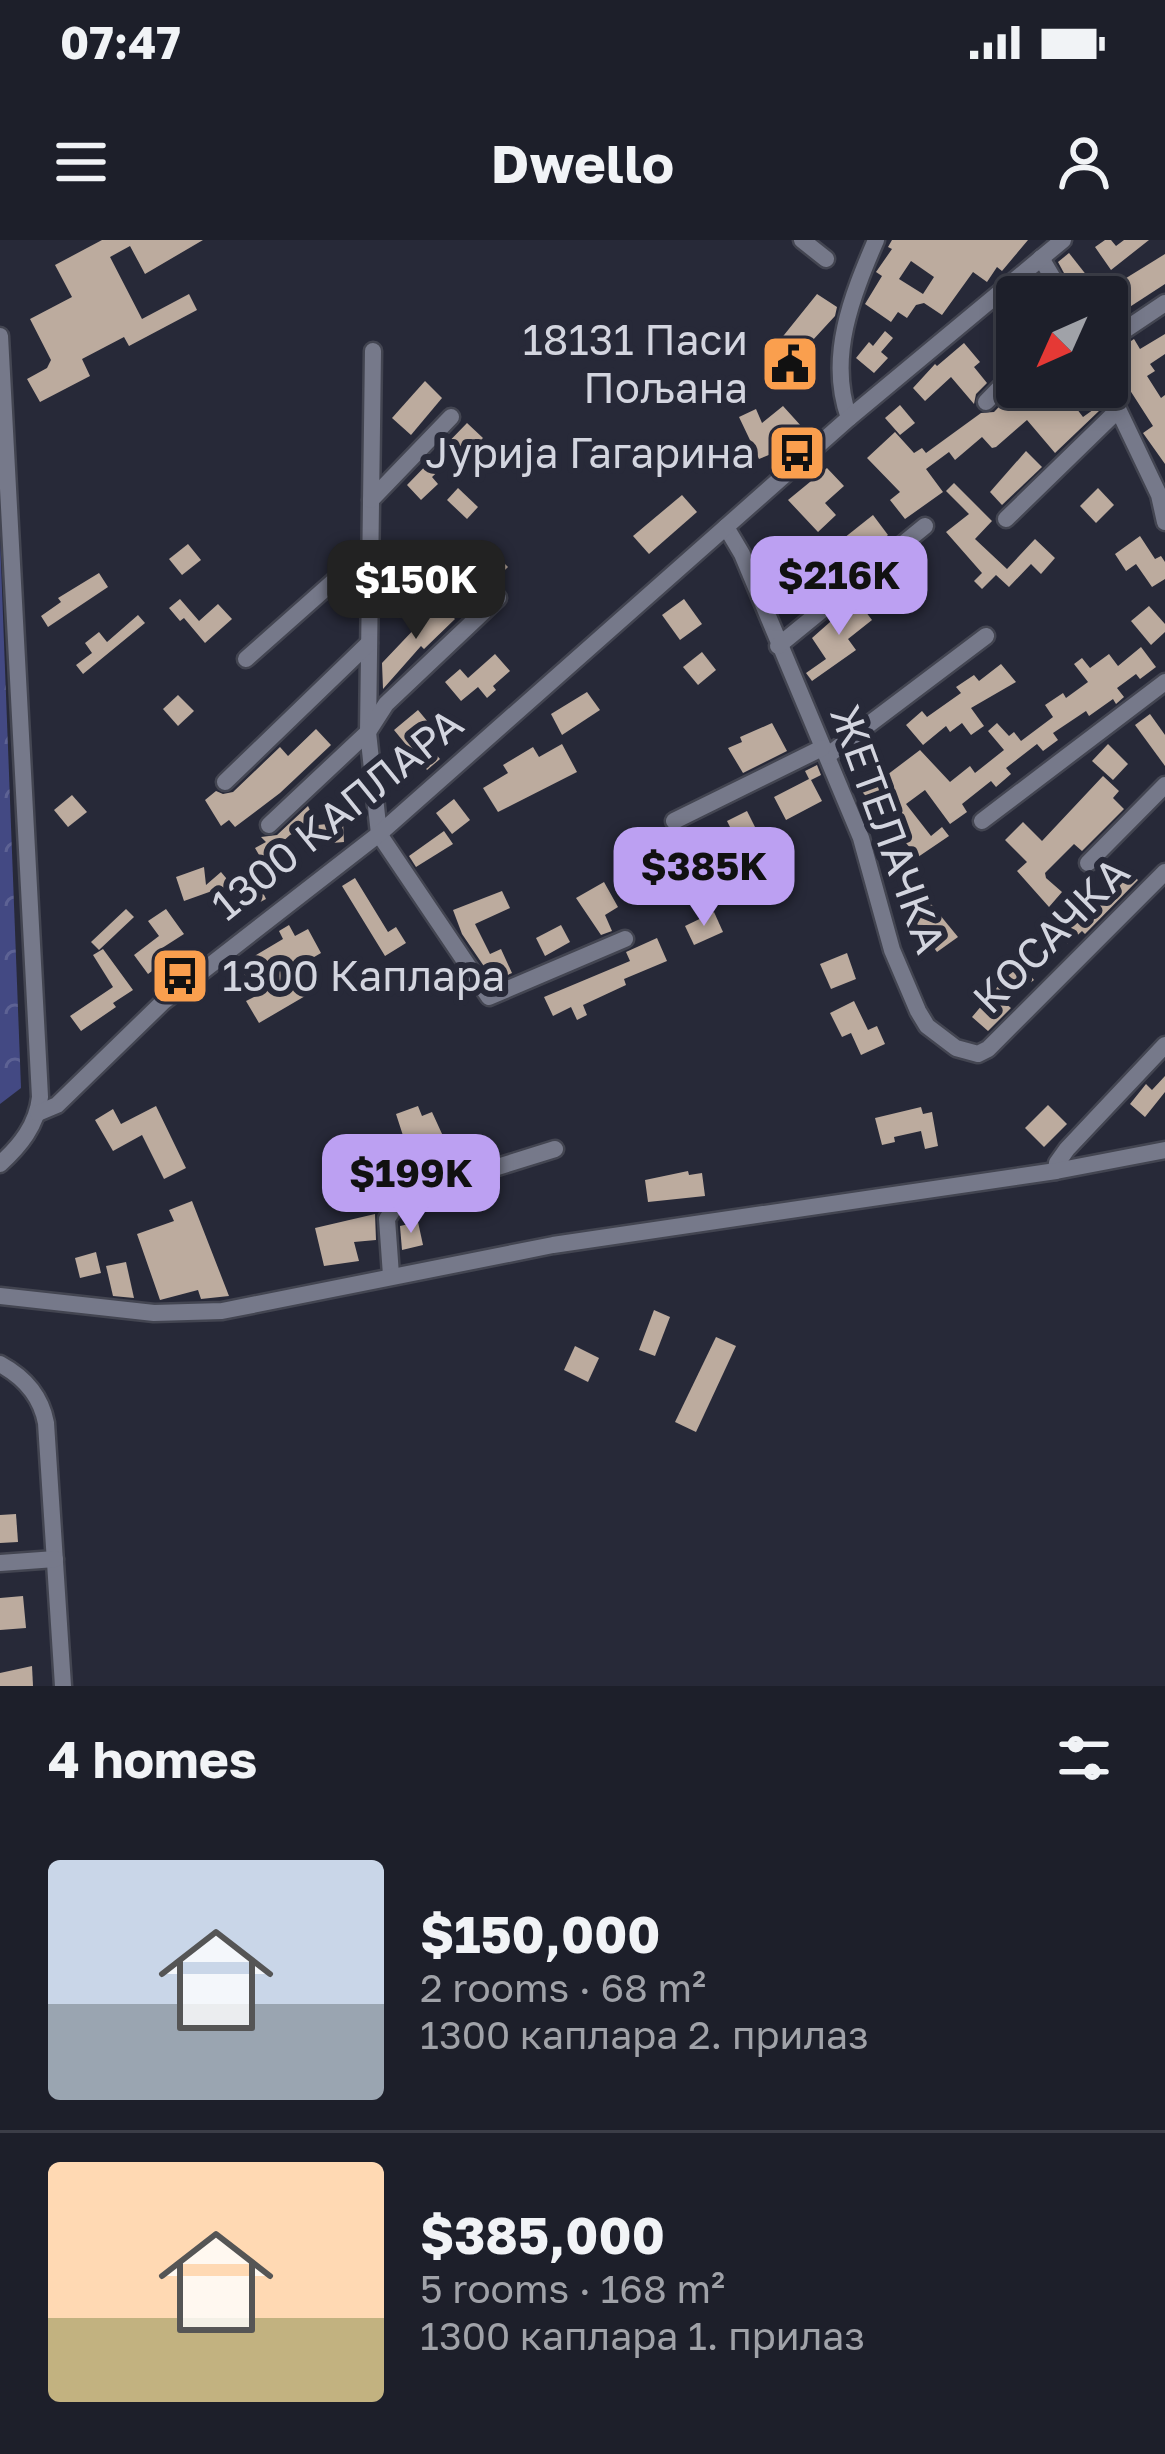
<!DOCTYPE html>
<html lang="en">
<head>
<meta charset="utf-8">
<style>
	:root { --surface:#1d1f2a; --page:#252732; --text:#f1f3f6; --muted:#a0a2a8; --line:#3b3d47; --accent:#bca0f2 }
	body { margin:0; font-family:"Golos Text",sans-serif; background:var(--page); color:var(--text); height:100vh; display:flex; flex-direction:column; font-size:45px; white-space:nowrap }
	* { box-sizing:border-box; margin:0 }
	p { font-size:39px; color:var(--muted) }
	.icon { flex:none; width:66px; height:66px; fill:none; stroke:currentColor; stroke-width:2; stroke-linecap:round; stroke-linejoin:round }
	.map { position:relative; height:1446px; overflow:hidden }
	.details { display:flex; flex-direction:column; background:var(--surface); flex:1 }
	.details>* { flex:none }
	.needle { width:78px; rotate:225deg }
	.fabs { position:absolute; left:996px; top:36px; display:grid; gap:24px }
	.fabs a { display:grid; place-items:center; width:132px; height:132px; border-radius:12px; background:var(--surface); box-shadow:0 6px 18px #0003,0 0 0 3px var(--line); font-size:60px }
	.price { position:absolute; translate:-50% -102px; padding:0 27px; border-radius:24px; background:var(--accent); color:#111; font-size:39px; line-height:78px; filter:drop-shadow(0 3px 6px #0008) }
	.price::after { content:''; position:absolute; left:50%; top:72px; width:36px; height:27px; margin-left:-18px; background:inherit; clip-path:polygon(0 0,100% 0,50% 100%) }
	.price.selected { background:#222; color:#fff }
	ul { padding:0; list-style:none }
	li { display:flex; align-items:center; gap:36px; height:300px; padding:0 48px }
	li+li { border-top:3px solid var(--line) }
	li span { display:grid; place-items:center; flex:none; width:336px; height:240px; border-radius:12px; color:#555 }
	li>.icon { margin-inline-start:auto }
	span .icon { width:144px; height:144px; fill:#fffc; stroke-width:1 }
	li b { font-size:51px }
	h2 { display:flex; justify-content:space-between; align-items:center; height:144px; padding:0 48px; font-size:51px }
	.status { display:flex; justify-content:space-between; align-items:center; height:84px; padding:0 60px; background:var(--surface); direction:ltr }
	.status svg { height:33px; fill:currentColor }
	header { display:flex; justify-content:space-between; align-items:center; height:156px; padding:0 48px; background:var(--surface); font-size:54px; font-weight:700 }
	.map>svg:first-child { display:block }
</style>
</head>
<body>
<div class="status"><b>07:47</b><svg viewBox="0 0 49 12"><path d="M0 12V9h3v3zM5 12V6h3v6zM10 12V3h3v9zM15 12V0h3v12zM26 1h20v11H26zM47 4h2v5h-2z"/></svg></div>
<header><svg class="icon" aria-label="menu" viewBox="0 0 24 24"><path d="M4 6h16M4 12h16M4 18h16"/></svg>Dwello<svg class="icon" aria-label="person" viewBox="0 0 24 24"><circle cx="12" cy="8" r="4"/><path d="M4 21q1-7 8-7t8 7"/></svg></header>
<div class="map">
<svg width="1165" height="1446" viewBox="0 0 1165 1446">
	<defs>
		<pattern id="forest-crowns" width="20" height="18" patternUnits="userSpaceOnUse" patternTransform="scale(3)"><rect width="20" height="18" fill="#434983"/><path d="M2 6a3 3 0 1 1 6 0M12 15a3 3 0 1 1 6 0" fill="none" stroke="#5d6294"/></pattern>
	</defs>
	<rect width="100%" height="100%" fill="#272938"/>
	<polygon fill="url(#forest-crowns)" points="0,298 21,848 0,864"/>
	<g fill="#bcab9e" fill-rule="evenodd">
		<polygon points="102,0 203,0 145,34 130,6 110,17 142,79 189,54 197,70 129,106 124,97 82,119 90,136 40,162 27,139 47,128 51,120 30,79 72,57 55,25"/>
		<path d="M892 0H1028L1002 31 997 27 987 42 973 32 942 75 924 63 916 65 907 78 898 72 891 82 865 64 882 36 876 32 892 9 888 7ZM911 21 934 37 923 54 899 39Z"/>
		<polygon points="1105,0 1111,0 1116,6 1124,0 1149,0 1111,30 1095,7"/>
		<polygon points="1069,13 1095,46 1077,57 1058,22"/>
		<polygon points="1165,14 1165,44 1125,70 1110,48"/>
		<polygon points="817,54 837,67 835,76 812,101 794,139 776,129 789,105 780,100"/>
		<polygon points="885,91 893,98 881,112 888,118 874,133 856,118 869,102 873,106"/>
		<polygon points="1165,94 1165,114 1150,124 1155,131 1147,136 1161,158 1165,155 1165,224 1143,193 1153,186 1117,130 1128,123 1119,109 1134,99 1140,109"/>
		<polygon points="964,103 980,122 974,127 987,143 976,154 974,164 951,137 925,161 913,148 935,124 937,126"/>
		<polygon points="425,141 442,158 411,195 392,178"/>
		<polygon points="1018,147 1086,147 1070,160 1083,177 1097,167 1100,170 1055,213 1027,180 996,207 992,208 982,197 955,220 949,212 926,229 943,252 905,279 890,260 900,252 867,218 895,192 914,213 922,208 926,213 981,173 994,172"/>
		<polygon points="900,165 915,183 900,195 885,178"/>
		<polygon points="783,166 802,187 776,212 759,219 739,177 756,169 762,183"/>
		<polygon points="467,183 483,198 468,213 463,208 432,237 438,244 421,260 407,245"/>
		<polygon points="1026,211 1042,227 1002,265 990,252"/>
		<polygon points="827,228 844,246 825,263 836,275 818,292 788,260"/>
		<polygon points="954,243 992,281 975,299 1007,329 1035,299 1055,318 1041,334 1031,324 1009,347 996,335 982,349 974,341 982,333 946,292 969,274 946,251"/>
		<polygon points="458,248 478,267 467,279 447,260"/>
		<polygon points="1098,248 1114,265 1096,283 1080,266"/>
		<polygon points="682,255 697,272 649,314 633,296"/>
		<polygon points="873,275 888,295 791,371 776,352"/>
		<polygon points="1140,296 1155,319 1161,316 1165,322 1165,339 1152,347 1136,324 1126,331 1115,314"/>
		<polygon points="188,304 201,320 182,335 169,319"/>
		<polygon points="491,310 508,327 471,363 454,346"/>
		<polygon points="99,333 108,347 48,387 41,376 61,362 58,358"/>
		<polygon points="180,359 199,381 218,364 232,379 205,403 184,378 180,381 169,368"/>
		<polygon points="684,359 702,384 680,400 662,375"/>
		<polygon points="856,359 872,380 848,399 856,410 812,441 806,433 826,419 812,398"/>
		<polygon points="439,363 455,379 424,409 421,406 383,449 382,423"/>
		<polygon points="1149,366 1165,384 1165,392 1151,405 1131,381"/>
		<polygon points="138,375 145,383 83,434 76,425 92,413 85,403 99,392 107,402"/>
		<polygon points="1141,407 1156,427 1140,439 1136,434 1117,448 1124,457 1116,464 1113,459 1089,476 1086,471 1053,493 1058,500 1043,511 1037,504 1006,528 1011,534 996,547 991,541 962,564 967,572 950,584 925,550 906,564 931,596 942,587 949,596 918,617 858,547 878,532 883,538 920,510 950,542 970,526 975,533 1004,510 988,491 997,483 1009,496 1014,492 1021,501 1053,477 1045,465 1063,453 1066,458 1088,442 1074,424 1082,418 1090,428 1109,414 1118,426"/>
		<polygon points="702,412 716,430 698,445 683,427"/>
		<polygon points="495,414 510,431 493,446 496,450 487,458 478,447 461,461 445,442 460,429 468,438"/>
		<polygon points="1001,424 1016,442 971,468 984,486 971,495 962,483 950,492 946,486 923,505 906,485 922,471 927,477 961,453 956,447 974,435 979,441"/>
		<polygon points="587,452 600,470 562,495 551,474"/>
		<polygon points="178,455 194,471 178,486 163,469"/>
		<polygon points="418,470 438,494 426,503 440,519 427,530 394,490"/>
		<polygon points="1150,474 1165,495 1165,526 1135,485"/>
		<polygon points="772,483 787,511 743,533 728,508 742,502 740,497"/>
		<polygon points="316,489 331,505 280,553 235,587 229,580 221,586 205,560 216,551 223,554 233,552 280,507 288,516"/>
		<polygon points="562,504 577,532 498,572 483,548 508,533 503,525 533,507 539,517"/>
		<polygon points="1108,504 1128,524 1113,540 1092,521"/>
		<polygon points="817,525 821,535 811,540 822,561 786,580 774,557 809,539 805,531"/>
		<polygon points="1103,536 1119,551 1113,558 1124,569 1082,611 1074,604 1045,633 1046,638 1062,652 1049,667 1017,631 1027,622 1005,600 1023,582 1042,601"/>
		<polygon points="72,555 87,572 68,587 54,570"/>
		<polygon points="454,559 470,580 452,594 436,573"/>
		<polygon points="308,566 316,583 290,595 270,613 275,622 266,627 255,608 266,602 261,597 277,595"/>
		<polygon points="747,571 758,593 738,603 727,581"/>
		<polygon points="343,582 344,602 320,604 318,585"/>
		<polygon points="704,590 715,616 692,626 681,600"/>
		<polygon points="444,591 453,604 416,627 409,616"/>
		<polygon points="204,627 206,645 221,632 237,651 222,663 212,651 184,661 176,637"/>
		<polygon points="1128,630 1138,640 1085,694 1082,691 1068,704 1060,695"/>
		<polygon points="255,636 266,659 247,669 236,646"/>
		<polygon points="355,638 388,692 396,687 406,703 385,716 342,646"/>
		<polygon points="604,642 618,667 605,675 612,691 601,695 576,658"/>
		<polygon points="502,651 510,668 475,684 490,714 501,709 512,733 494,741 462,694 453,670"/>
		<polygon points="926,658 958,697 937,712 908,671"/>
		<polygon points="126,669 134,677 99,710 91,702"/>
		<polygon points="166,669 184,694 159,710 166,721 148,734 134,715 159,696 148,681"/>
		<polygon points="714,672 723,692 694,705 685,686"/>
		<polygon points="289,685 295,696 308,689 321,713 297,727 312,752 259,783 246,761 254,757 253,749 239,725 283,699 279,691"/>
		<polygon points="561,685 570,702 545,716 536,698"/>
		<polygon points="657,698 667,721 624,739 626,745 583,765 587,775 577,780 571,767 553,776 544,757 630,721 626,712"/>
		<polygon points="103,709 133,750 113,763 116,767 81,791 70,776 113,747 93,715"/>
		<polygon points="847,713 856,739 831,749 820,724"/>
		<polygon points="1022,725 1034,740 1005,763 1011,768 988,791 972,777 1005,738"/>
		<polygon points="854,761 868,790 877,786 885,804 861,815 851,793 842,797 830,773"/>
		<polygon points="1165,836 1165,852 1145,877 1130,864 1146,844 1152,850"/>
		<polygon points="1048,865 1067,884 1044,907 1025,888"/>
		<polygon points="156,866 186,928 164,939 142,895 113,911 95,880 113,869 121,884"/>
		<polygon points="418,866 422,876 432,872 448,907 421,916 425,931 398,939 384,936 384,923 394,923 392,915 408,911 396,874"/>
		<polygon points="921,867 923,874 932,872 938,906 925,909 921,891 894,897 895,902 882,905 875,878"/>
		<polygon points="688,931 689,935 702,933 705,956 648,962 645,940"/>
		<polygon points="192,961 229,1056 201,1059 198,1050 160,1060 137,994 174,981 169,970"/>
		<polygon points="375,974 376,1000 354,1002 359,1021 324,1026 315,988"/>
		<polygon points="418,982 423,1005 402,1010 400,986"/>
		<polygon points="96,1012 101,1033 80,1038 75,1018"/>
		<polygon points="126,1022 134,1058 113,1056 106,1026"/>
		<polygon points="654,1070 670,1077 655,1116 639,1110"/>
		<polygon points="716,1097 736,1106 696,1192 675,1182"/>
		<polygon points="575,1106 599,1118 588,1142 564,1130"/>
		<polygon points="16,1274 18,1302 0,1303 0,1275"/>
		<polygon points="23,1356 26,1388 0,1390 0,1358"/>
		<polygon points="32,1426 33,1446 0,1446 0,1433"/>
	</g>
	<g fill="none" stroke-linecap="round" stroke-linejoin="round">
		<defs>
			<g id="minor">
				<polyline points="802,0 826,19"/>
				<polyline points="1041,18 1064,57"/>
				<path d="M0 96 40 857C37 885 20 906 0 924"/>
				<polyline points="1107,102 1165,63"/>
				<polyline points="373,111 368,492 379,594 489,757 625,699"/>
				<polyline points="1107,146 1159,255 1165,282"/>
				<polyline points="986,162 1017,130"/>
				<path d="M849 178C827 117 852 56 876 0"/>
				<polyline points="371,260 451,177"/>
				<polyline points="1006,279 1117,171"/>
				<polyline points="726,287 742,314 861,598 892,710 918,771 927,786 956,808 978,814 988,809 1165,632"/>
				<polyline points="778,406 925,286"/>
				<polyline points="246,419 370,309"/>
				<polyline points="827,516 986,396"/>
				<polyline points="225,542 369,403"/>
				<polyline points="674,581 822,508"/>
				<polyline points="982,581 1165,442"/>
				<polyline points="269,585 368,492 386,464 498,358"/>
				<polyline points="1088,623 1165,545"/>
				<polyline points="38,873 57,865 163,762 379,594 849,178 1063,0"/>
				<polyline points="1056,931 1057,923 1067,909 1165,805"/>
				<polyline points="391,1035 387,979 401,957 555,909"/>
				<polyline points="0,1056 154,1073 222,1071 553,1005 1056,931 1165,910"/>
				<path d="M0 1124C24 1137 41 1156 46 1183L63 1446"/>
				<polyline points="0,1323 55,1319"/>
			</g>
		</defs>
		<use href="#minor" stroke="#434551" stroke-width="21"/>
		<use href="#minor" stroke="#76798a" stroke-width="16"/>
	</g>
	<defs>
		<symbol id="civic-square" viewBox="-11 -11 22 22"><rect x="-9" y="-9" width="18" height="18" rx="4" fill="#fa9f4e" stroke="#272938"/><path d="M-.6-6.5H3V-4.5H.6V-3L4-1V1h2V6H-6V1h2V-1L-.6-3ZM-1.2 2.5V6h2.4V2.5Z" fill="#111"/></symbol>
		<symbol id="bus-square" viewBox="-11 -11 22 22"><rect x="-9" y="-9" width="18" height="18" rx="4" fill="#fa9f4e" stroke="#272938"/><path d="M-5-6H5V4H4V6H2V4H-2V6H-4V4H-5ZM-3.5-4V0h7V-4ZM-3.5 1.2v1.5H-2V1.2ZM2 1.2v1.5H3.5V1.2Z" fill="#111"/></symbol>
	</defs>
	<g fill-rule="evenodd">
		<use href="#civic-square" x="757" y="91" width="66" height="66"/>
		<use href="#bus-square" x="764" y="180" width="66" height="66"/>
		<use href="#bus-square" x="147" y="703" width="66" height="66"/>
	</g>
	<g text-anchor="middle" stroke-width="12" stroke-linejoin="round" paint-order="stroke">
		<g font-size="42" fill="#d3d5df" stroke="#272938" text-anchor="end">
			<text x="748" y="115">18131 Паси<tspan x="748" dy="48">Пољана</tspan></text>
			<text x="755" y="228">Јурија Гагарина</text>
			<text x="222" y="751" text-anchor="start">1300 Каплара</text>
		</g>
		<g font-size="42" fill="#d3d5df" stroke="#272938">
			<text transform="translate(337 574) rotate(-39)" y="15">1300 КАПЛАРА</text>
			<text transform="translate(888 589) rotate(70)" y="15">ЖЕТЕЛАЧКА</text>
			<text transform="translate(1051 695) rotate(-45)" y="15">КОСАЧКА</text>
		</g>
	</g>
</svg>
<div class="fabs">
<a><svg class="needle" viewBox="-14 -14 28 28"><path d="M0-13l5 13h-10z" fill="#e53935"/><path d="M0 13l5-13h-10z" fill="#a0a2a8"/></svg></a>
</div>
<b class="price" style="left:839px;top:398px">$216K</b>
<b class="price selected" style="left:416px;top:402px">$150K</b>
<b class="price" style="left:704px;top:689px">$385K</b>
<b class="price" style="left:411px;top:996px">$199K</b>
</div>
<section class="details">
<h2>4 homes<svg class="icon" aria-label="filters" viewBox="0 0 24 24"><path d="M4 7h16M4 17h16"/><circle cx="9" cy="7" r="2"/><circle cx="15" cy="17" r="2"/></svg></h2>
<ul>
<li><span style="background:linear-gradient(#c9d6e8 60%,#9aa5b1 0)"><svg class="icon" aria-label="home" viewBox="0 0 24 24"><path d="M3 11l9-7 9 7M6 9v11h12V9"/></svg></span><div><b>$150,000</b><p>2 rooms · 68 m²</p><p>1300 каплара 2. прилаз</p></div></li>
<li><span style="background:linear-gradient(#ffd9b3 65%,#c2b280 0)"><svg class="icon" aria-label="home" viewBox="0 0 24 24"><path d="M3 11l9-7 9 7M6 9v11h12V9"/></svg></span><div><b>$385,000</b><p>5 rooms · 168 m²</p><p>1300 каплара 1. прилаз</p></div></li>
</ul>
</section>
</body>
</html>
